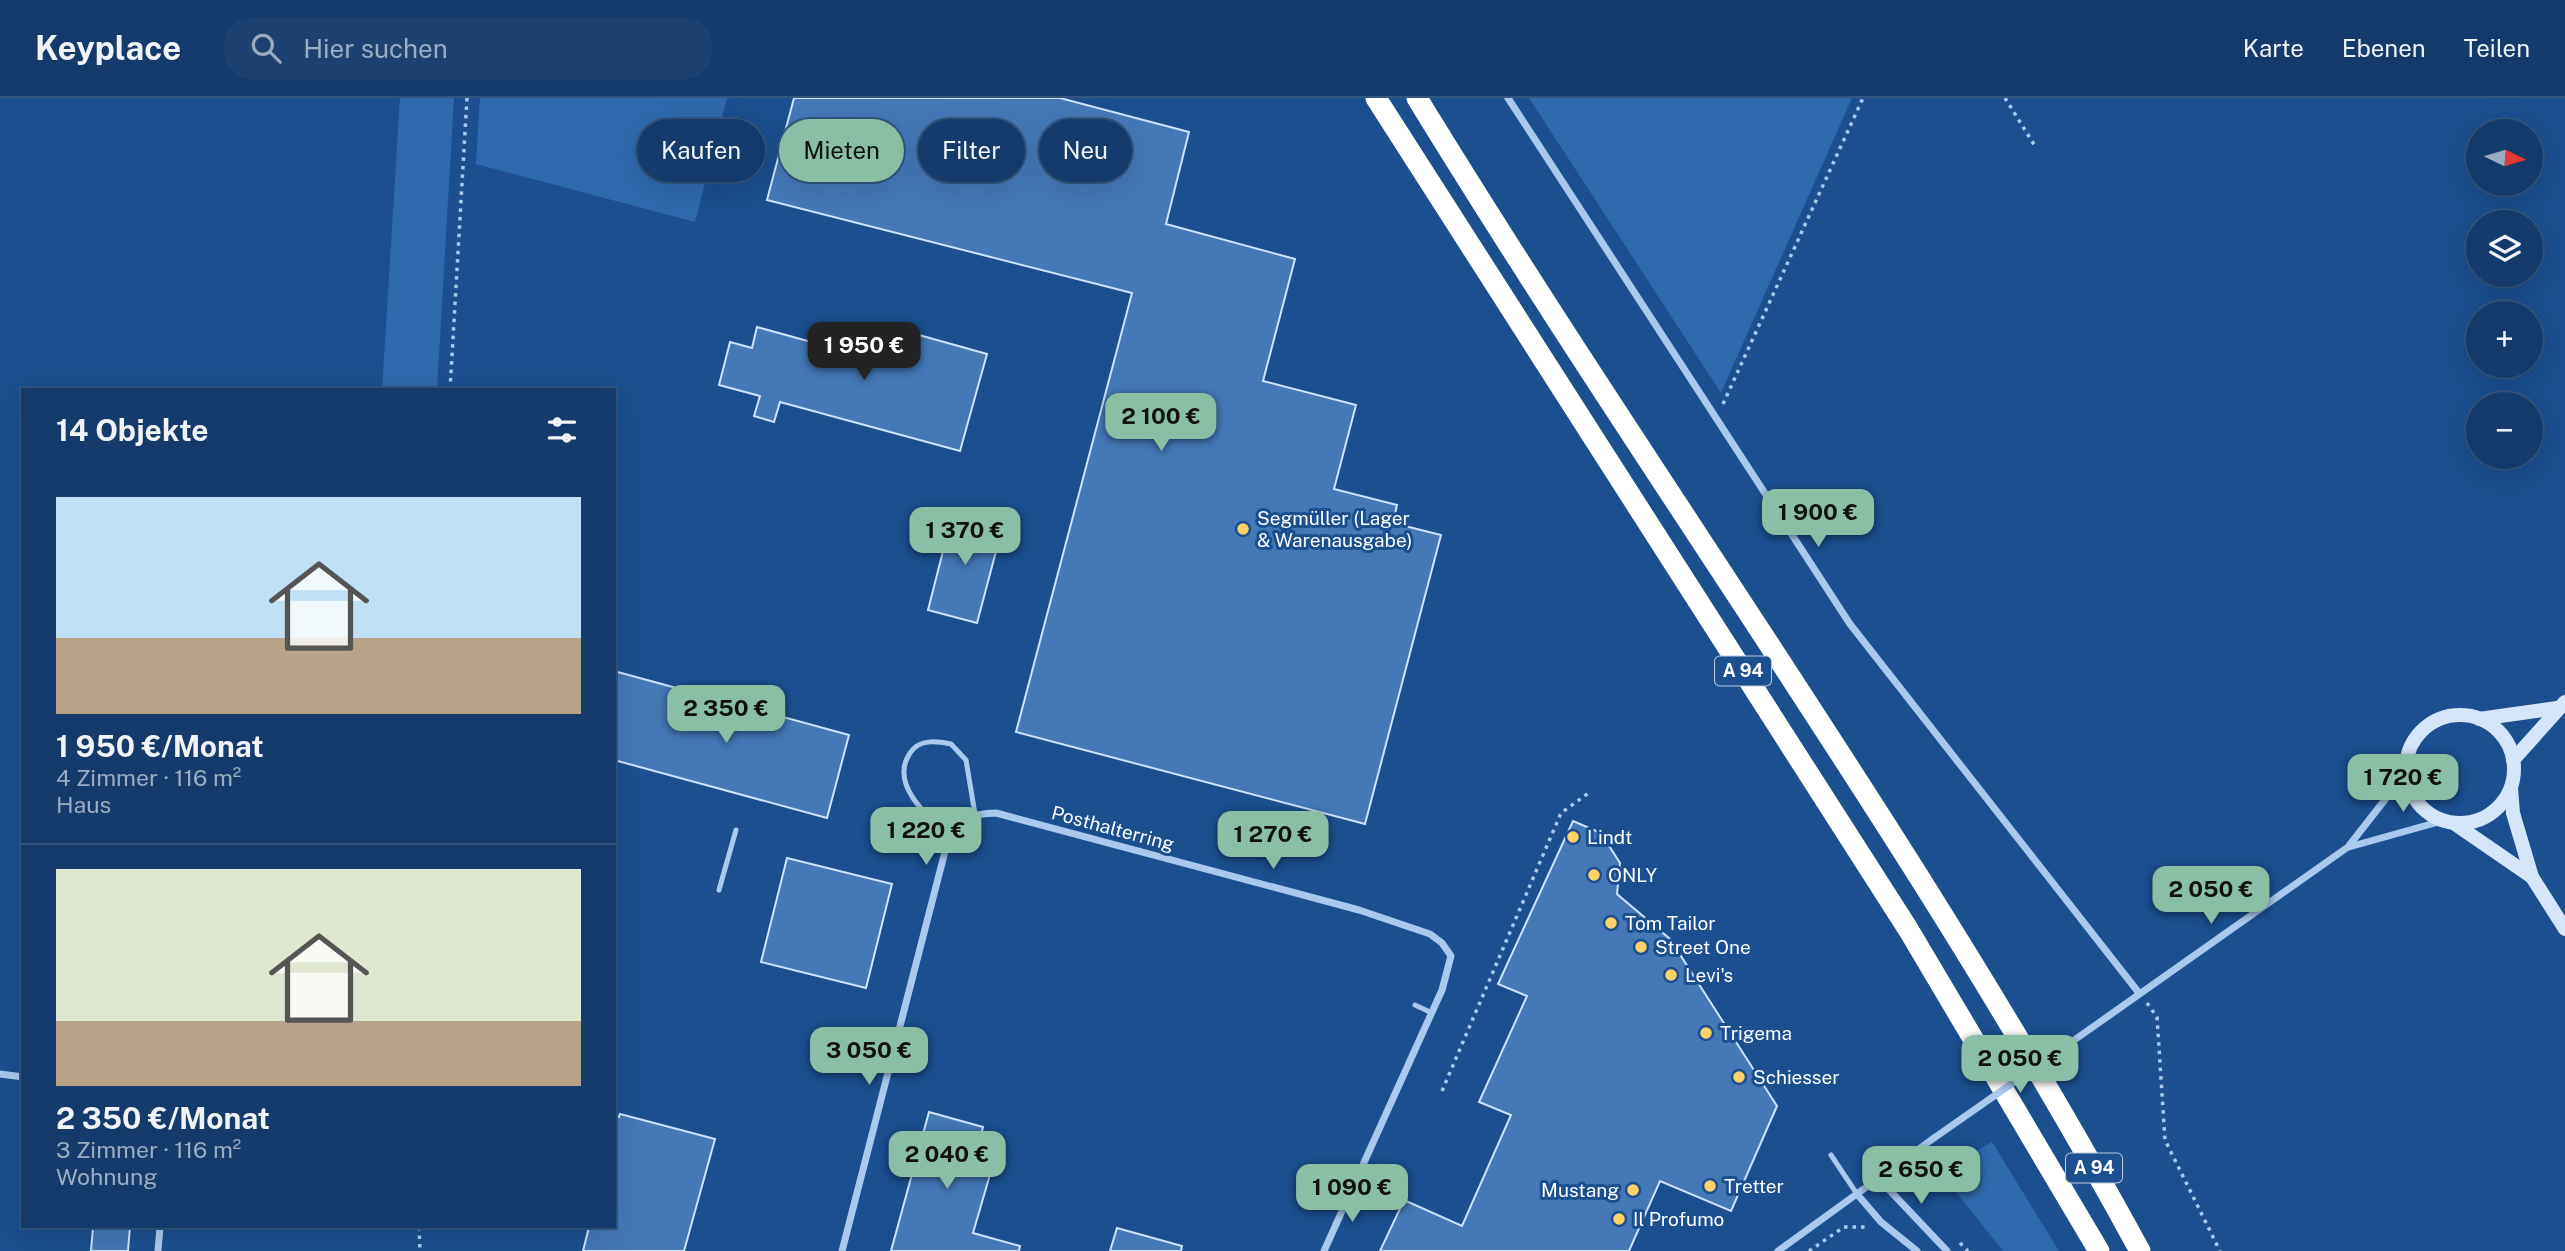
<!DOCTYPE html>
<html lang="de">
<head>
<meta charset="utf-8">
<style>
	:root { --surface:#143b6b; --page:#1d4271; --text:#f1f3f6; --muted:#9dadc1; --line:#33557e; --accent:#8abfa5 }
	body { margin:0; font-family:"Public Sans",sans-serif; background:var(--page); color:var(--text); height:100vh; display:flex; flex-direction:column; font-size:26px; white-space:nowrap }
	* { box-sizing:border-box; margin:0 }
	p { font-size:23px; color:var(--muted) }
	.icon { flex:none; width:38px; height:38px; fill:none; stroke:currentColor; stroke-width:2; stroke-linecap:round; stroke-linejoin:round }
	.map { position:relative; flex:1; overflow:hidden }
	.panel { position:absolute; left:21px; top:290px; width:595px; height:840px; display:flex; flex-direction:column; background:var(--surface); border-radius:0px; box-shadow:0 7px 28px #0002,0 0 0 2px var(--line) }
	.panel>* { flex:none }
	.top-card { position:absolute; left:637px; top:21px; width:665px; height:63px; display:flex; gap:14px }
	.needle { width:46px; rotate:95deg }
	.fabs { position:absolute; left:2466px; top:21px; display:grid; gap:14px }
	.fabs a { display:grid; place-items:center; width:77px; height:77px; border-radius:50%; background:var(--surface); box-shadow:0 7px 28px #0002,0 0 0 2px var(--line); font-size:35px }
	.price { position:absolute; translate:-50% -60px; padding:0 16px; border-radius:14px; background:var(--accent); color:#111; font-size:23px; line-height:46px; filter:drop-shadow(0 2px 4px #0008) }
	.price::after { content:''; position:absolute; left:50%; top:42px; width:21px; height:16px; margin-left:-10px; background:inherit; clip-path:polygon(0 0,100% 0,50% 100%) }
	.price.selected { background:#222; color:#fff }
	ul { padding:0; list-style:none }
	li { display:grid; align-content:center; gap:14px; height:371px; padding:0 35px }
	li+li { border-top:2px solid var(--line) }
	li span { display:grid; place-items:center; height:217px; border-radius:0px; color:#555 }
	li>.icon { margin-inline-start:auto }
	span .icon { width:126px; height:126px; fill:#fffc; stroke-width:1 }
	li b { font-size:30px }
	h2 { display:flex; justify-content:space-between; align-items:center; height:84px; padding:0 35px; font-size:30px }
	.pill { padding:0 24px; border-radius:32px; background:var(--surface); box-shadow:0 7px 28px #0002,0 0 0 2px var(--line); font-size:24px; line-height:63px }
	.pill.selected { background:var(--accent); color:#111 }
	header { display:flex; align-items:center; gap:42px; box-sizing:border-box; height:98px; padding:0 35px; background:var(--surface); border-bottom:2px solid var(--line) }
	header strong { font-size:33px }
	nav { display:flex; gap:38px; margin-inline-start:auto; font-size:24px }
	.search { width:490px; height:63px; background:var(--page); display:flex; align-items:center; gap:18px; box-sizing:border-box; padding:0 24px; border-radius:38px; color:var(--muted); font-size:26px }
	.map>svg:first-child { display:block }
</style>
</head>
<body>
<header>
<strong>Keyplace</strong>
<div class="search"><svg class="icon" aria-label="search" viewBox="0 0 24 24"><circle cx="10" cy="10" r="6"/><path d="M15 15l6 6"/></svg>Hier suchen</div>
<nav><a>Karte</a><a>Ebenen</a><a>Teilen</a></nav>
</header>
<div class="map">
<svg width="2565" height="1153" viewBox="0 0 2565 1153">
	<rect width="100%" height="100%" fill="#1b4f8f"/>
	<g fill="#2e69ad">
		<polygon points="400,0 454,0 437,292 382,292"/>
		<polygon points="480,0 727,0 695,124 476,66"/>
		<polygon points="1529,0 1852,0 1721,295"/>
		<polygon points="1992,1044 2059,1153 2003,1153 1939,1073"/>
	</g>
	<g fill="#4478b7" stroke="#cfe3fa" stroke-width="2">
		<polygon points="794,0 1060,0 1189,34 1166,126 1295,161 1263,283 1356,307 1334,391 1397,407 1393,425 1441,437 1365,726 1016,634 1132,195 767,102"/>
		<polygon points="757,229 851,255 857,233 890,243 894,230 987,256 960,353 780,304 774,324 754,318 760,298 719,287 730,244 752,250"/>
		<polygon points="953,414 1003,427 977,525 928,512"/>
		<polygon points="614,573 849,637 827,720 614,662"/>
		<polygon points="1573,723 1601,735 1620,765 1617,796 1670,841 1777,1008 1731,1113 1660,1083 1629,1153 1380,1153 1404,1102 1462,1128 1511,1017 1479,1004 1527,898 1498,886"/>
		<polygon points="787,760 892,786 866,890 761,864"/>
		<polygon points="929,1014 983,1029 978,1050 996,1056 973,1135 1020,1148 1019,1153 891,1153"/>
		<polygon points="620,1016 715,1041 684,1153 583,1153 589,1129 614,1129 614,1017 619,1019"/>
		<polygon points="93,1129 130,1129 128,1153 91,1153"/>
		<polygon points="1117,1130 1182,1148 1181,1153 1110,1153"/>
	</g>
	<g fill="none" stroke-linecap="round" stroke-linejoin="round">
		<g stroke="#a9c9ee" stroke-width="3.5" stroke-dasharray="3.5 5" stroke-linecap="butt">
			<polyline points="2005,0 2035,48"/>
			<polyline points="450,292 467,0"/>
			<polyline points="1723,306 1863,0"/>
			<polyline points="2147,905 2157,919 2165,1042 2220,1153"/>
			<polyline points="1442,993 1561,715 1590,694"/>
			<polyline points="419,1129 420,1153"/>
			<polyline points="1960,1145 1968,1153"/>
			<polyline points="1809,1153 1844,1129 1869,1129"/>
		</g>
		<g stroke="#a9c9ee" stroke-width="5">
			<path d="M949 738C927 718 889 686 910 655 919 641 936 643 951 646L966 662 975 716"/>
			<polyline points="719,792 736,732"/>
			<polyline points="1415,907 1432,915"/>
			<polyline points="1831,1057 1857,1096"/>
			<polyline points="1340,1080 1354,1087"/>
		</g>
		<g stroke="#a9c9ee" stroke-width="7">
			<polyline points="1508,0 1850,526 2139,895"/>
			<polyline points="2349,749 2442,723"/>
			<polyline points="2090,931 2348,749 2405,676"/>
			<polyline points="0,976 23,979"/>
			<polyline points="1878,1080 1947,1153"/>
			<polyline points="1857,1096 1881,1124 1917,1153"/>
			<polyline points="158,1153 160,1129"/>
			<path d="M842 1153 949 738C963 719 972 716 996 715L1359 812 1430 836 1442 845 1451 858 1442 892 1324 1153"/>
			<polyline points="1778,1153 1934,1040"/>
		</g>
		<g stroke="#d6e6fa" stroke-width="14">
			<circle cx="2460" cy="671" r="54"/>
			<polyline points="2479,621 2557,610"/>
			<polyline points="2513,662 2565,604"/>
			<polyline points="2511,690 2513,715 2532,779 2565,831"/>
			<polyline points="2455,726 2532,779"/>
		</g>
		<g stroke="#fff" stroke-width="21">
			<polyline points="1376,0 1908,831 2099,1153"/>
			<path d="M1417 0C1654 387 1923 754 2140 1153"/>
		</g>
		<polyline stroke="#a9c9ee" stroke-width="7" points="1934,1040 2090,931"/>
	</g>
	<g fill="#ffd166" stroke="#1b4f8f" stroke-width="2.5">
		<circle cx="1243" cy="431" r="7"/>
		<circle cx="1573" cy="739" r="7"/>
		<circle cx="1594" cy="777" r="7"/>
		<circle cx="1611" cy="825" r="7"/>
		<circle cx="1641" cy="849" r="7"/>
		<circle cx="1671" cy="877" r="7"/>
		<circle cx="1706" cy="935" r="7"/>
		<circle cx="1739" cy="979" r="7"/>
		<circle cx="1710" cy="1088" r="7"/>
		<circle cx="1633" cy="1092" r="7"/>
		<circle cx="1619" cy="1121" r="7"/>
	</g>
	<g text-anchor="middle" stroke-width="6" stroke-linejoin="round" paint-order="stroke">
		<g fill="#1b4f8f" stroke="#bbcadd" stroke-width="2">
			<rect x="1715" y="558.5" width="56" height="29" rx="5"/>
			<rect x="2066" y="1055.5" width="56" height="29" rx="5"/>
		</g>
		<g font-size="18" font-weight="bold" fill="#fff">
			<text x="1743" y="579">A 94</text>
			<text x="2094" y="1076">A 94</text>
		</g>
		<g font-size="19" fill="#fff" stroke="#1b4f8f" text-anchor="start">
			<text x="1257" y="427">Segmüller (Lager<tspan x="1257" dy="22">&amp; Warenausgabe)</tspan></text>
			<text x="1587" y="746">Lindt</text>
			<text x="1608" y="784">ONLY</text>
			<text x="1625" y="832">Tom Tailor</text>
			<text x="1655" y="856">Street One</text>
			<text x="1685" y="884">Levi's</text>
			<text x="1720" y="942">Trigema</text>
			<text x="1753" y="986">Schiesser</text>
			<text x="1724" y="1095">Tretter</text>
			<text x="1619" y="1099" text-anchor="end">Mustang</text>
			<text x="1633" y="1128">Il Profumo</text>
		</g>
		<g font-size="19" fill="#fff" stroke="#1b4f8f">
			<text transform="translate(1113 730) rotate(15)" y="7">Posthalterring</text>
		</g>
	</g>
</svg>
<div class="fabs">
<a><svg class="needle" viewBox="-14 -14 28 28"><path d="M0-13l5 13h-10z" fill="#e53935"/><path d="M0 13l5-13h-10z" fill="#9dadc1"/></svg></a>
<a><svg class="icon" aria-label="layers" viewBox="0 0 24 24"><path d="M12 4l9 5-9 5-9-5zM3 14l9 5 9-5"/></svg></a>
<a>+</a>
<a>−</a>
</div>
<b class="price selected" style="left:864px;top:284px">1 950 €</b>
<b class="price" style="left:1161px;top:355px">2 100 €</b>
<b class="price" style="left:1818px;top:451px">1 900 €</b>
<b class="price" style="left:965px;top:469px">1 370 €</b>
<b class="price" style="left:726px;top:647px">2 350 €</b>
<b class="price" style="left:2403px;top:716px">1 720 €</b>
<b class="price" style="left:926px;top:769px">1 220 €</b>
<b class="price" style="left:1273px;top:773px">1 270 €</b>
<b class="price" style="left:2211px;top:828px">2 050 €</b>
<b class="price" style="left:869px;top:989px">3 050 €</b>
<b class="price" style="left:2020px;top:997px">2 050 €</b>
<b class="price" style="left:947px;top:1093px">2 040 €</b>
<b class="price" style="left:1921px;top:1108px">2 650 €</b>
<b class="price" style="left:1352px;top:1126px">1 090 €</b>
<div class="top-card">
<a class="pill">Kaufen</a>
<a class="pill selected">Mieten</a>
<a class="pill">Filter</a>
<a class="pill">Neu</a>
</div>
<section class="panel">
<h2>14 Objekte<svg class="icon" aria-label="filters" viewBox="0 0 24 24"><path d="M4 7h16M4 17h16"/><circle cx="9" cy="7" r="2"/><circle cx="15" cy="17" r="2"/></svg></h2>
<ul>
<li><span style="background:linear-gradient(#bfe0f5 65%,#b9a48a 0)"><svg class="icon" aria-label="home" viewBox="0 0 24 24"><path d="M3 11l9-7 9 7M6 9v11h12V9"/></svg></span><div><b>1 950 €/Monat</b><p>4 Zimmer · 116 m²</p><p>Haus</p></div></li>
<li><span style="background:linear-gradient(#dfe7d0 70%,#b9a48a 0)"><svg class="icon" aria-label="home" viewBox="0 0 24 24"><path d="M3 11l9-7 9 7M6 9v11h12V9"/></svg></span><div><b>2 350 €/Monat</b><p>3 Zimmer · 116 m²</p><p>Wohnung</p></div></li>
</ul>
</section>
</div>
</body>
</html>
